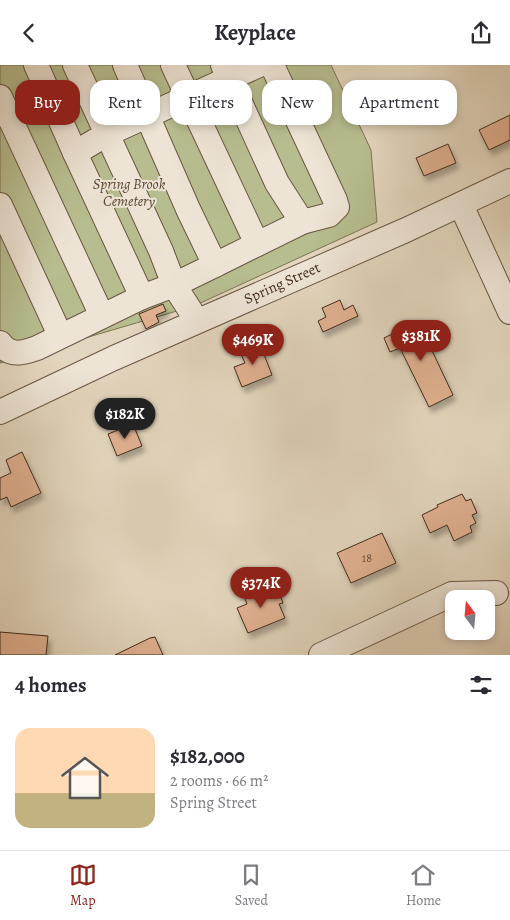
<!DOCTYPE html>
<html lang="en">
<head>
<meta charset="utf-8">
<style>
	:root { --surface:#fff; --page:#f7f7f7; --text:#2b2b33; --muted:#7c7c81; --line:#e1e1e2; --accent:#8f2418 }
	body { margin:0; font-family:Alegreya,serif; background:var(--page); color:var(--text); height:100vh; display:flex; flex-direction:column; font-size:19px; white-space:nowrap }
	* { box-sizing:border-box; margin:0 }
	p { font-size:16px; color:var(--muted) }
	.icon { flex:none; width:28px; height:28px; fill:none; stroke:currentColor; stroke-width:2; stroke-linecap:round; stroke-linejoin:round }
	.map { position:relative; height:590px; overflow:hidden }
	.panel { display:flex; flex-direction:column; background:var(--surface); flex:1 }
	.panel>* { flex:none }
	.hud { position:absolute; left:15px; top:15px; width:480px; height:45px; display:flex; gap:10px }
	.needle { width:32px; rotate:344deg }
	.fabs { position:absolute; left:445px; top:525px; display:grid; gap:10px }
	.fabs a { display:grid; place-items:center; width:50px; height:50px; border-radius:10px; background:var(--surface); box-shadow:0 2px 8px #0003; font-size:25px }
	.price { position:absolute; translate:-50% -42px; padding:0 11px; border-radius:18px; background:var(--accent); color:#fff; font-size:16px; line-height:32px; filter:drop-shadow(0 1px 2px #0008) }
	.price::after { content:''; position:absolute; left:50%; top:30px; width:15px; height:11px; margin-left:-8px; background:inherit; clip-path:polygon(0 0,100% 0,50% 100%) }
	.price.on { background:#222; color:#fff }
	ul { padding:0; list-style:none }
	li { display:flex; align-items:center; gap:15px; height:125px; padding:0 15px }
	li span { display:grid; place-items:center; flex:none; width:140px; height:100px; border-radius:15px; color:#555 }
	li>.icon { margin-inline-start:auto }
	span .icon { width:60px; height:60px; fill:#fffc; stroke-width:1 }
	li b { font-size:21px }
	h2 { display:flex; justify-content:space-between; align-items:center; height:60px; padding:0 15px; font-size:21px }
	.tag { padding:0 18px; border-radius:15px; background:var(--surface); box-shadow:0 2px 8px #0003; font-size:18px; line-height:45px }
	.tag.on { background:var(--accent); color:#fff }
	header { display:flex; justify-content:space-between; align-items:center; height:65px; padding:0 15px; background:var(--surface); font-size:22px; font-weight:700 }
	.tab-bar { display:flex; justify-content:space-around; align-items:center; height:70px; border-top:1px solid var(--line); background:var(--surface); font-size:14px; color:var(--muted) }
	.tab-bar a { display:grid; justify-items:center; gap:2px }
	.tab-bar .on { color:var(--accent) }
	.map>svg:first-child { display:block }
</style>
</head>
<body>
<header><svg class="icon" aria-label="back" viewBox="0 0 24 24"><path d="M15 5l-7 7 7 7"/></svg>Keyplace<svg class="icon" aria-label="share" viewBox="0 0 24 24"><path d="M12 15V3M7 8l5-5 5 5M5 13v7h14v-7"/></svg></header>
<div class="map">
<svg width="510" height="590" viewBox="0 0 510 590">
	<defs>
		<filter id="shadow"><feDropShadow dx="3" dy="5.5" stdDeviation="2.5" flood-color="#0004"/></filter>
	</defs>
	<rect width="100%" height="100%" fill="#e3d6be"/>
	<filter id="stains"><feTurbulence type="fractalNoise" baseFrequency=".004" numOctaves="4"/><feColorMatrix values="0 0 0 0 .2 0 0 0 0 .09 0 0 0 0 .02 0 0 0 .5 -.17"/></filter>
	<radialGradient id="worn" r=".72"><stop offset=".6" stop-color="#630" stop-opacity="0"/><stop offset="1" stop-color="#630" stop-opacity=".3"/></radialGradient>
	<polygon fill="#b7bd8f" stroke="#7c7456" points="0,0 331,0 371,85 377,157 194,241 0,298"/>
	<g fill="#e1b292" stroke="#412b1c" filter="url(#shadow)">
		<polygon points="510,50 510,75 489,85 479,65"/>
		<polygon points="448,79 456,98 424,111 416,93"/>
		<polygon points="340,235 344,245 353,240 358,251 323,267 318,256 326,252 322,243"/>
		<polygon points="163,239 166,246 156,250 159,257 146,264 139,249"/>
		<polygon points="418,256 453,330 429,342 400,283 390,287 384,273"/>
		<polygon points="260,279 272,310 242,322 234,302 245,298 240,287"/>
		<polygon points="133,359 142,381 117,391 108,369"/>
		<polygon points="22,387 41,428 11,442 7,432 0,435 0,413 11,408 6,395"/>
		<polygon points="462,429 466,436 471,434 477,448 472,450 476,458 470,461 472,467 454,476 447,460 430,468 422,450 438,442 437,440"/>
		<polygon points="382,468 396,498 351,518 337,488"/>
		<polygon points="263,521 267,529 278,525 283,538 279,539 285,553 248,568 237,543 247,539 243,529"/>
		<polygon points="0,567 48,571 46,590 0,590"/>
		<polygon points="155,572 163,590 115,590 150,573"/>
	</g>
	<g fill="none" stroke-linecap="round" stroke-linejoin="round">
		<defs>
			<g id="minor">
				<polyline points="36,0 75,88 107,69 75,0"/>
				<polyline points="125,0 188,144 215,200 302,157"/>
				<polyline points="173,0 257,179"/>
				<polyline points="223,0 277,118 302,157 329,150 337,142 335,135 272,0"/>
				<polyline points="0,32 102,251"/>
				<polyline points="75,88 142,232"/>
				<polyline points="0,140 60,270"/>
				<polyline points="461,140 510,247"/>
				<polyline points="197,256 174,220 215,200"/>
				<path d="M0 278C10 292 23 288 37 283L142 232 174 220 161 186 107 69 259 0"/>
				<polyline points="0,347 114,293 406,165 510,116"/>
				<polyline points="321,590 452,529 496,528"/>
			</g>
		</defs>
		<use href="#minor" stroke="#6a5644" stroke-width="26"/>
		<use href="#minor" stroke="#ede4d5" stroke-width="24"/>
	</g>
	<g text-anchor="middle" stroke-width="4" stroke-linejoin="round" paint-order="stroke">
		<g font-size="12" fill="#694d3a">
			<text x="367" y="497">18</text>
		</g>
		<g font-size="15" font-style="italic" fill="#594833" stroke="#ede4d5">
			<text x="129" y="124">Spring Brook<tspan x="129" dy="17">Cemetery</tspan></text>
		</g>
		<g font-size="15" fill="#412b1c" stroke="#ede4d5">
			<text transform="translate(282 218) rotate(-24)" y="5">Spring Street</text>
		</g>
	</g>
	<rect width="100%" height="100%" filter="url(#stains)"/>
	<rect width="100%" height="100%" fill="url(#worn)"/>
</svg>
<div class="fabs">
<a><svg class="needle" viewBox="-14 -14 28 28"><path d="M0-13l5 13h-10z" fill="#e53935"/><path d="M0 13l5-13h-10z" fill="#7c7c81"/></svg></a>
</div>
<b class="price" style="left:421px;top:297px">$381K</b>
<b class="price" style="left:253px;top:301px">$469K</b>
<b class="price on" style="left:125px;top:375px">$182K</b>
<b class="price" style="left:261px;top:544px">$374K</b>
<div class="hud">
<a class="tag on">Buy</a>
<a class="tag">Rent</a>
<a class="tag">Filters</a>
<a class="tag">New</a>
<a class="tag">Apartment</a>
</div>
</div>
<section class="panel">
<h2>4 homes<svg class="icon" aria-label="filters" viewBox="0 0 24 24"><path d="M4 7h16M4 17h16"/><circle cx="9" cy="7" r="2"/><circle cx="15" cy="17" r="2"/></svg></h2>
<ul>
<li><span style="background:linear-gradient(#ffd9b3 65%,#c2b280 0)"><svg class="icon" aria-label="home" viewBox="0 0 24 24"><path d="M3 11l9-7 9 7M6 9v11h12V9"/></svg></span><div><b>$182,000</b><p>2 rooms · 66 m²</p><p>Spring Street</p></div></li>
</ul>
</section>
<nav class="tab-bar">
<a class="on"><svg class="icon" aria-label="map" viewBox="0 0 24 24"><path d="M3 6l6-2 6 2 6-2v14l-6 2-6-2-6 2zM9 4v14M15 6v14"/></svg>Map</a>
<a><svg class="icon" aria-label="saved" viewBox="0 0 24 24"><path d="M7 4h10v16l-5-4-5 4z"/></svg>Saved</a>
<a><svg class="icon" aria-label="home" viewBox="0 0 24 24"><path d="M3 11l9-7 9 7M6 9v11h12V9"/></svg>Home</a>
</nav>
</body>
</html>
